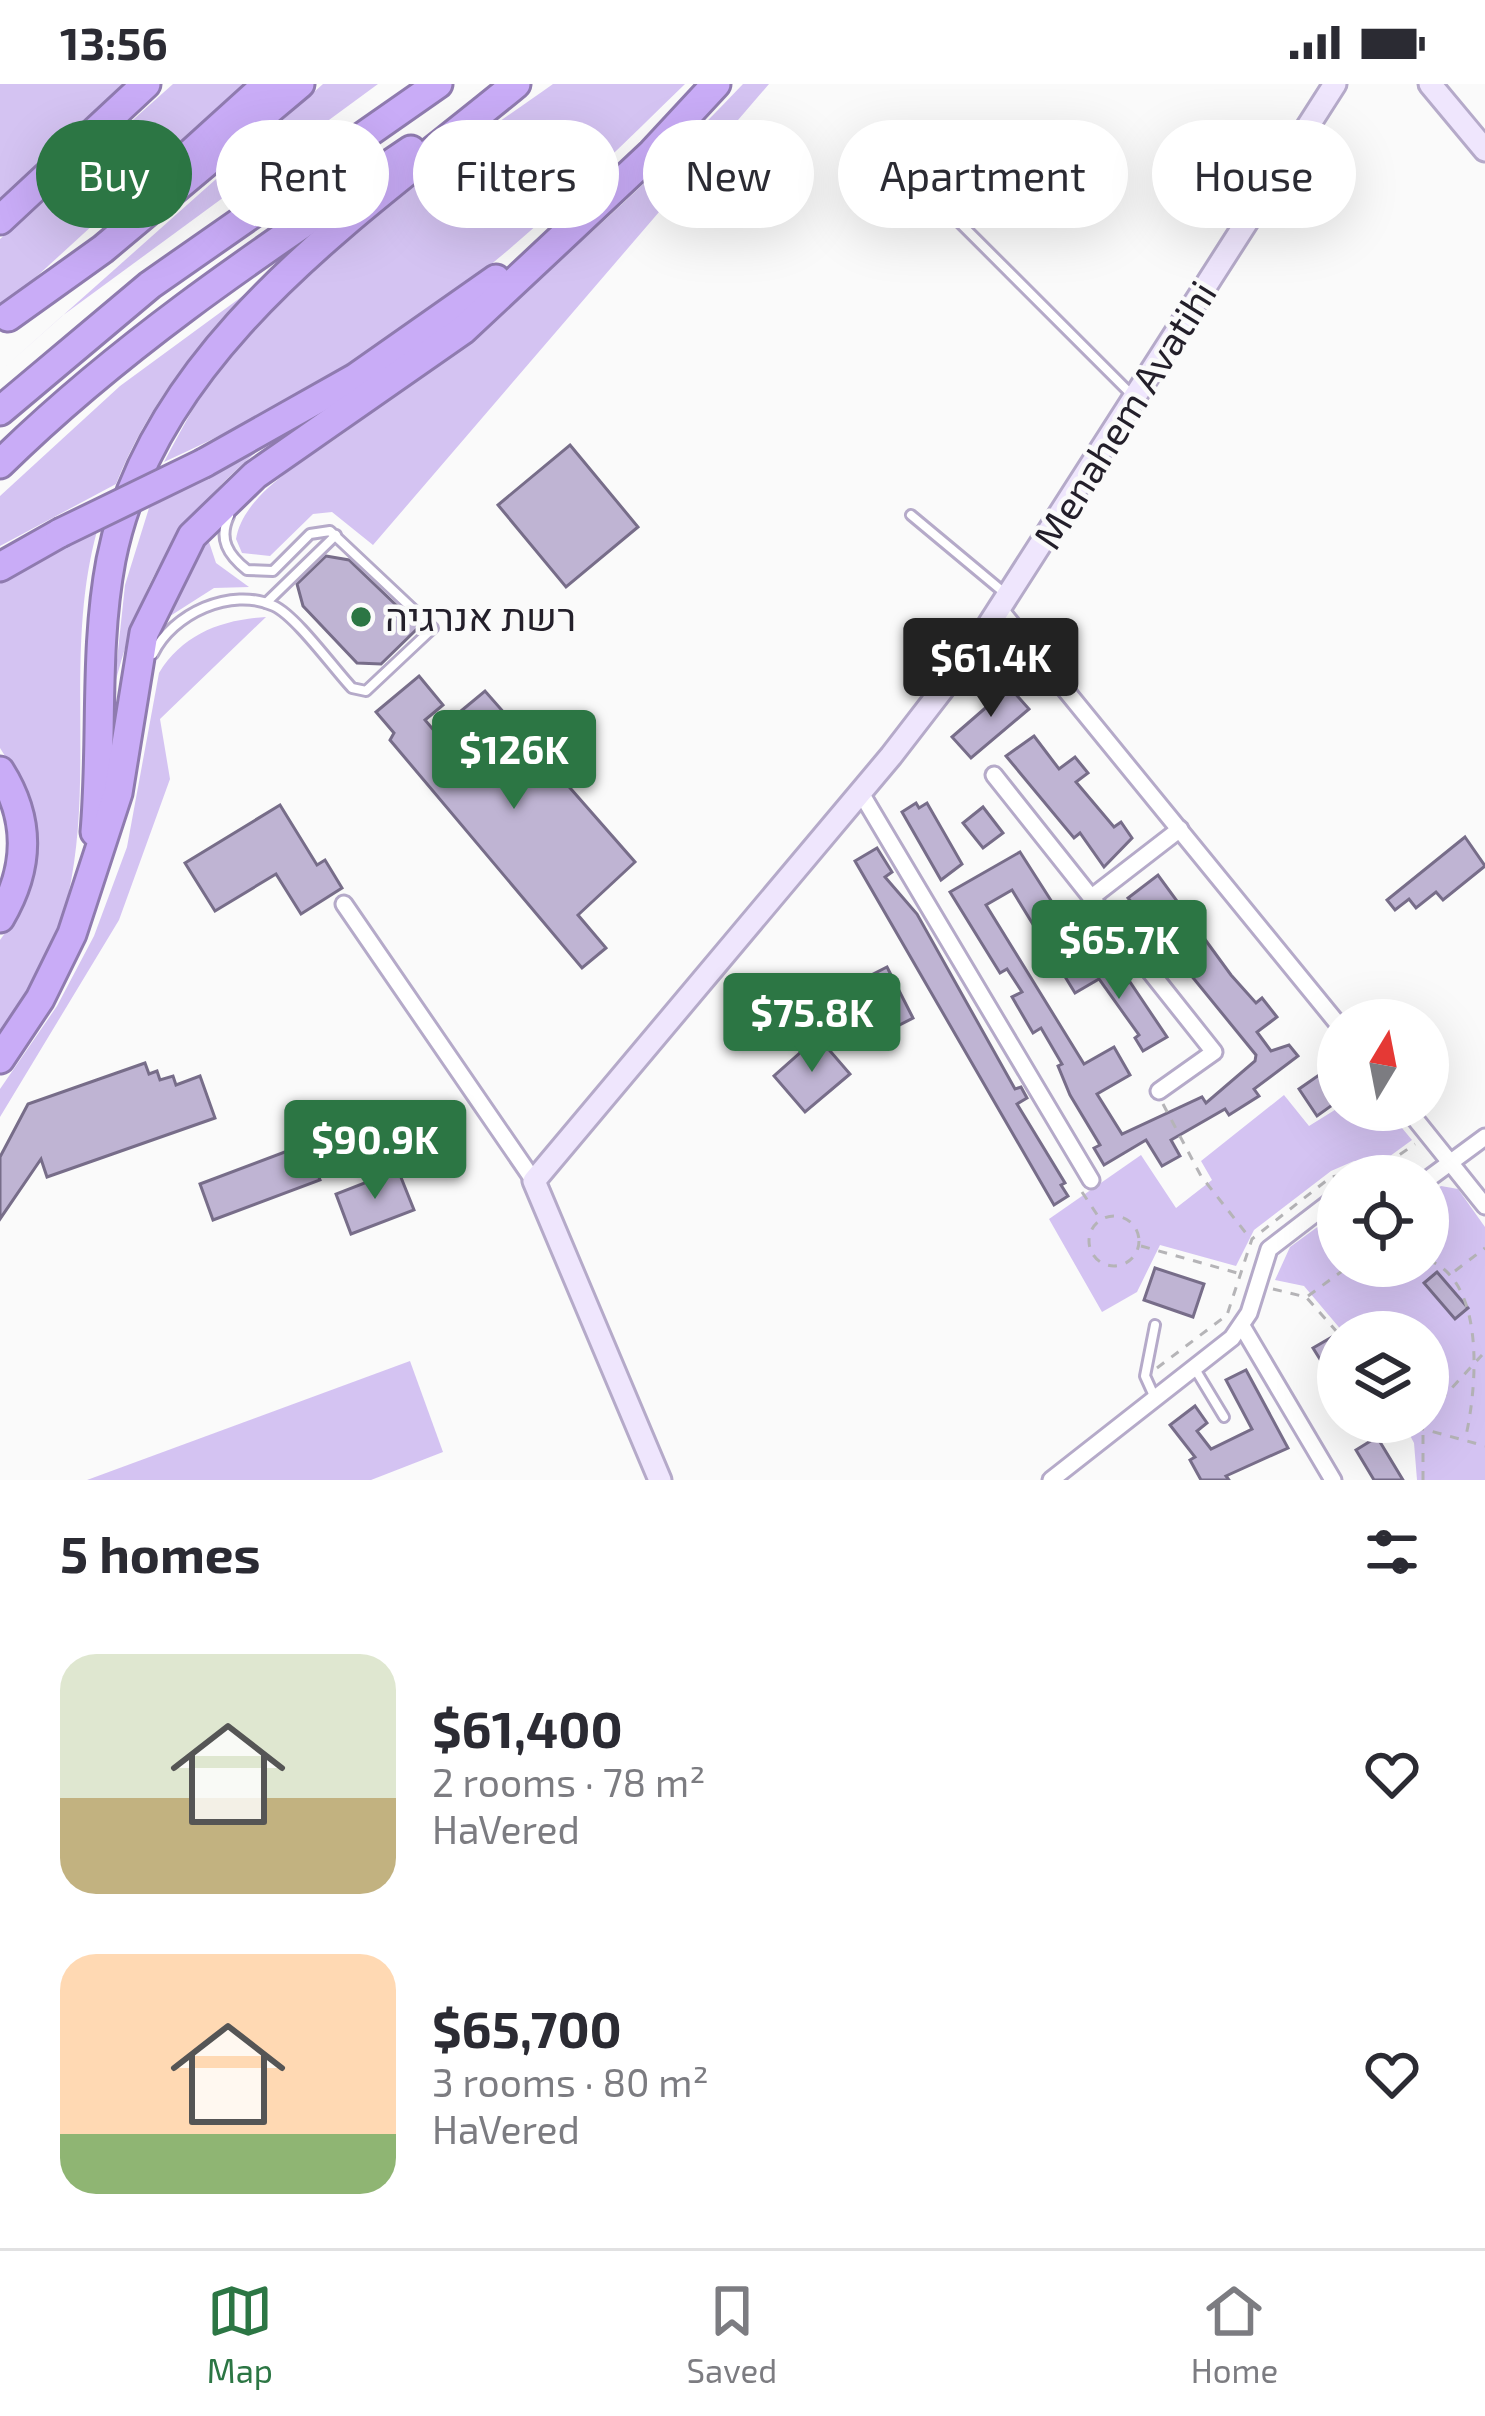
<!DOCTYPE html>
<html lang="en">
<head>
<meta charset="utf-8">
<style>
	:root { --surface:#fff; --page:#f7f7f7; --text:#2b2b33; --muted:#7c7c81; --line:#e1e1e2; --accent:#2c7644 }
	body { margin:0; font-family:"Exo 2",Heebo,sans-serif; background:var(--page); color:var(--text); height:100vh; display:flex; flex-direction:column; font-size:45px; white-space:nowrap }
	* { box-sizing:border-box; margin:0 }
	p { font-size:39px; color:var(--muted) }
	.icon { flex:none; width:66px; height:66px; fill:none; stroke:currentColor; stroke-width:2; stroke-linecap:round; stroke-linejoin:round }
	.map { position:relative; height:1396px; overflow:hidden }
	.sheet { display:flex; flex-direction:column; background:var(--surface); flex:1 }
	.sheet>* { flex:none }
	.banner { position:absolute; left:36px; top:36px; width:1413px; height:108px; display:flex; gap:24px }
	.needle { width:78px; rotate:10deg }
	.fabs { position:absolute; left:1317px; top:915px; display:grid; gap:24px }
	.fabs a { display:grid; place-items:center; width:132px; height:132px; border-radius:50%; background:var(--surface); box-shadow:0 12px 48px #0002; font-size:60px }
	.price { position:absolute; translate:-50% -102px; padding:0 27px; border-radius:12px; background:var(--accent); color:#fff; font-size:39px; line-height:78px; filter:drop-shadow(0 3px 6px #0008) }
	.price::after { content:''; position:absolute; left:50%; top:72px; width:36px; height:27px; margin-left:-18px; background:inherit; clip-path:polygon(0 0,100% 0,50% 100%) }
	.price.current { background:#222; color:#fff }
	ul { padding:0; list-style:none }
	li { display:flex; align-items:center; gap:36px; height:300px; padding:0 60px }
	li span { display:grid; place-items:center; flex:none; width:336px; height:240px; border-radius:36px; color:#555 }
	li>.icon { margin-inline-start:auto }
	span .icon { width:144px; height:144px; fill:#fffc; stroke-width:1 }
	li b { font-size:51px }
	h2 { display:flex; justify-content:space-between; align-items:center; height:144px; padding:0 60px; font-size:51px }
	.tag { padding:0 42px; border-radius:54px; background:var(--surface); box-shadow:0 12px 48px #0002; font-size:42px; line-height:108px }
	.tag.current { background:var(--accent); color:#fff }
	.status { display:flex; justify-content:space-between; align-items:center; height:84px; padding:0 60px; background:var(--surface); direction:ltr }
	.status svg { height:33px; fill:currentColor }
	.menu { display:flex; justify-content:space-around; align-items:center; height:168px; border-top:3px solid var(--line); background:var(--surface); font-size:33px; color:var(--muted) }
	.menu a { display:grid; justify-items:center; gap:6px }
	.menu .current { color:var(--accent) }
	.map>svg:first-child { display:block }
</style>
</head>
<body>
<div class="status"><b>13:56</b><svg viewBox="0 0 49 12"><path d="M0 12V9h3v3zM5 12V6h3v6zM10 12V3h3v9zM15 12V0h3v12zM26 1h20v11H26zM47 4h2v5h-2z"/></svg></div>
<div class="map">
<svg width="1485" height="1396" viewBox="0 0 1485 1396">
	<rect width="100%" height="100%" fill="#fafafa"/>
	<g fill="#d4c3f2">
		<polygon points="0,0 122,0 0,118"/>
		<polygon points="173,0 247,0 0,226 0,155"/>
		<polygon points="323,0 378,0 62,232 6,282"/>
		<path d="M553 0H685C607 76 529 154 441 220 355 283 260 334 164 378 184 341 204 302 230 269 308 168 449 73 553 0Z"/>
		<path d="M743 0H769L373 461 332 428 313 430 270 472 242 469 236 455C244 408 308 375 344 349 489 243 620 130 743 0Z"/>
		<path d="M259 200C197 260 148 320 116 400L0 462V412L120 302Z"/>
		<path d="M262 363C176 436 142 494 114 604L125 501 149 424Z"/>
		<path d="M97 447C64 567 95 692 68 812 56 864 29 908 0 952V856L23 824 39 764 30 712 0 664V497Z"/>
		<polygon points="208,455 216,479 249,503 214,504 167,534"/>
		<path d="M266 533 160 635 170 695 119 836 0 1033V1005L57 922 94 852 127 763 159 589C183 550 221 536 266 533Z"/>
		<polygon points="1284,1011 1309,1042 1338,1024 1387,1026 1412,1056 1386,1075 1354,1077 1331,1087 1254,1146 1236,1182 1160,1161 1137,1208 1102,1228 1049,1135 1141,1071 1176,1124 1212,1096 1201,1077"/>
		<polygon points="1441,1102 1458,1105 1485,1143 1485,1396 1417,1396 1414,1359 1403,1338 1428,1338 1428,1248 1343,1248 1304,1202 1275,1196 1290,1163 1338,1128 1338,1182 1428,1182 1428,1110"/>
		<polygon points="410,1277 443,1368 371,1396 87,1396"/>
	</g>
	<g fill="#bfb4d3" stroke="#776d89" stroke-width="3">
		<polygon points="570,361 638,443 566,503 498,421"/>
		<polygon points="326,472 349,476 419,543 381,580 357,579 303,522 297,500"/>
		<polygon points="419,592 443,621 425,636 453,669 479,647 461,627 485,607 635,778 578,831 606,864 582,884 390,656 394,649 376,628"/>
		<polygon points="1004,597 1029,625 971,674 952,653 990,620 985,614"/>
		<polygon points="1034,652 1059,685 1075,673 1088,689 1076,698 1114,743 1121,738 1132,754 1104,783 1080,749 1074,754 1006,672"/>
		<polygon points="916,719 919,724 927,719 962,780 941,796 902,728"/>
		<polygon points="280,721 317,781 325,776 342,804 301,830 276,790 215,827 185,779"/>
		<polygon points="983,723 1003,749 983,764 963,739"/>
		<polygon points="1465,753 1485,782 1443,816 1436,808 1416,824 1409,815 1395,826 1387,816"/>
		<polygon points="877,764 892,788 885,793 917,830 1015,1005 1021,1003 1027,1014 1017,1020 1065,1099 1061,1101 1068,1112 1054,1121 855,777"/>
		<polygon points="1020,768 1068,843 1079,836 1123,902 1130,898 1167,953 1143,967 1135,954 1139,951 1099,895 1075,909 1012,806 986,821 1084,980 1114,963 1130,991 1097,1010 1122,1050 1202,1013 1206,1019 1255,977 1256,971 1128,814 1158,791 1231,891 1256,919 1262,914 1277,933 1257,948 1271,967 1289,961 1298,972 1254,1005 1259,1012 1229,1031 1225,1025 1171,1056 1180,1072 1162,1082 1146,1056 1104,1081 1094,1064 1100,1061 1070,1011 1058,982 1062,980 1041,944 1033,949 1012,913 1022,908 1007,885 1000,889 950,808"/>
		<polygon points="887,883 913,934 872,955 846,904"/>
		<polygon points="818,953 850,990 805,1028 774,992"/>
		<polygon points="145,979 149,990 157,987 160,996 173,992 176,1001 200,992 215,1034 47,1093 41,1075 0,1135 0,1073 28,1020"/>
		<polygon points="1319,991 1338,1017 1317,1032 1299,1005"/>
		<polygon points="306,1060 320,1096 213,1136 200,1100"/>
		<polygon points="398,1086 414,1126 351,1150 336,1110"/>
		<polygon points="1155,1184 1204,1200 1193,1233 1144,1216"/>
		<polygon points="1437,1188 1468,1224 1455,1235 1424,1199"/>
		<polygon points="1332,1253 1338,1262 1338,1304 1313,1264"/>
		<polygon points="1246,1286 1288,1364 1226,1392 1229,1396 1201,1396 1190,1376 1195,1373 1170,1341 1195,1322 1207,1339 1197,1347 1211,1365 1252,1345 1226,1296"/>
		<polygon points="1377,1353 1403,1396 1374,1396 1356,1366"/>
	</g>
	<g fill="none" stroke-linecap="round" stroke-linejoin="round">
		<defs>
			<g id="lane">
				<polyline points="897,76 1130,309"/>
				<polyline points="911,431 1007,511"/>
				<polyline points="266,519 336,451"/>
				<path d="M153 570C172 530 231 502 274 522 296 532 334 585 352 604L366 607 433 544 330 447 310 450 273 487 247 486C228 471 218 455 229 432"/>
				<polyline points="1155,1241 1145,1292 1155,1314"/>
				<polyline points="1195,1285 1224,1333"/>
			</g>
			<g id="street">
				<polyline points="1001,527 1338,940"/>
				<polyline points="994,691 1214,968 1159,1007"/>
				<polyline points="861,709 1091,1096"/>
				<polyline points="1092,813 1180,745"/>
				<polyline points="344,820 534,1097"/>
				<polyline points="1408,1026 1485,1122"/>
				<polyline points="1428,1095 1485,1053"/>
				<polyline points="1242,1242 1333,1396"/>
				<polyline points="1051,1396 1232,1254 1249,1229 1269,1165 1338,1112"/>
			</g>
			<g id="secondary">
				<polyline points="1430,0 1485,66"/>
				<polyline points="660,1396 534,1097 891,672 972,567 1335,0"/>
			</g>
			<g id="highway">
				<polyline points="181,78 267,0"/>
				<polyline points="0,136 146,0"/>
				<polyline points="8,233 103,165 300,0"/>
				<polyline points="0,327 150,201 438,0"/>
				<polyline points="204,379 355,294 496,195"/>
				<path d="M0 380C124 258 268 163 411 66"/>
				<polyline points="0,483 60,449"/>
				<path d="M0 687C31 736 29 785 0 834"/>
				<path d="M95 748C103 657 94 566 111 476 153 263 361 128 516 0"/>
				<polyline points="0,975 40,915 72,850 118,709 144,549 192,452 255,391 463,246 652,69 716,0"/>
			</g>
		</defs>
		<use href="#lane" stroke="#b5aac9" stroke-width="14"/>
		<use href="#street" stroke="#b5aac9" stroke-width="21"/>
		<use href="#secondary" stroke="#b5aac9" stroke-width="27"/>
		<use href="#highway" stroke="#8f7baf" stroke-width="33"/>
		<g stroke="#b5b4b7" stroke-width="3" stroke-dasharray="9 9" stroke-linecap="butt">
			<polyline points="1163,1020 1201,1092 1249,1153"/>
			<polyline points="1082,1108 1100,1135"/>
			<circle cx="1114" cy="1157" r="25"/>
			<polyline points="1141,1162 1241,1190"/>
			<path d="M1428 1176C1485 1197 1478 1301 1465 1356"/>
			<polyline points="1455,1187 1485,1164"/>
			<polyline points="1273,1205 1306,1213 1338,1249"/>
			<polyline points="1308,1212 1349,1182"/>
			<polyline points="1157,1284 1227,1231 1252,1155 1331,1093 1382,1083 1415,1060"/>
			<polyline points="1428,1330 1482,1271"/>
			<polyline points="1398,1338 1485,1362"/>
			<polyline points="1423,1396 1423,1338"/>
		</g>
		<use href="#lane" stroke="#fff" stroke-width="8"/>
		<use href="#street" stroke="#fff" stroke-width="15"/>
		<use href="#secondary" stroke="#efe6fd" stroke-width="21"/>
		<use href="#highway" stroke="#c9acf7" stroke-width="27"/>
		<defs>
			<polyline id="highway-bridge" points="60,449 204,379"/>
		</defs>
		<use href="#highway-bridge" stroke="#8f7baf" stroke-width="33" stroke-linecap="butt"/>
		<use href="#highway-bridge" stroke="#c9acf7" stroke-width="27"/>
	</g>
	<circle fill="#2c7644" stroke="#fafafa" stroke-width="4.5" cx="361" cy="533" r="12"/>
	<g text-anchor="middle" stroke-width="9" stroke-linejoin="round" paint-order="stroke">
		<g font-size="39" fill="#231f2a" stroke="#fafafa">
			<text transform="translate(1125 331) rotate(-58)" y="14">Menahem Avatihi</text>
		</g>
		<g font-size="39" fill="#231f2a" stroke="#fafafa" text-anchor="start">
			<text x="385" y="547">רשת אנרגיה</text>
		</g>
	</g>
</svg>
<div class="fabs">
<a><svg class="needle" viewBox="-14 -14 28 28"><path d="M0-13l5 13h-10z" fill="#e53935"/><path d="M0 13l5-13h-10z" fill="#7c7c81"/></svg></a>
<a><svg class="icon" aria-label="locate" viewBox="0 0 24 24"><circle cx="12" cy="12" r="6"/><path d="M12 2v4M12 18v4M2 12h4M18 12h4"/></svg></a>
<a><svg class="icon" aria-label="layers" viewBox="0 0 24 24"><path d="M12 4l9 5-9 5-9-5zM3 14l9 5 9-5"/></svg></a>
</div>
<b class="price current" style="left:991px;top:636px">$61.4K</b>
<b class="price" style="left:514px;top:728px">$126K</b>
<b class="price" style="left:1119px;top:918px">$65.7K</b>
<b class="price" style="left:812px;top:991px">$75.8K</b>
<b class="price" style="left:375px;top:1118px">$90.9K</b>
<div class="banner">
<a class="tag current">Buy</a>
<a class="tag">Rent</a>
<a class="tag">Filters</a>
<a class="tag">New</a>
<a class="tag">Apartment</a>
<a class="tag">House</a>
</div>
</div>
<section class="sheet">
<h2>5 homes<svg class="icon" aria-label="filters" viewBox="0 0 24 24"><path d="M4 7h16M4 17h16"/><circle cx="9" cy="7" r="2"/><circle cx="15" cy="17" r="2"/></svg></h2>
<ul>
<li><span style="background:linear-gradient(#dfe7d0 60%,#c2b280 0)"><svg class="icon" aria-label="home" viewBox="0 0 24 24"><path d="M3 11l9-7 9 7M6 9v11h12V9"/></svg></span><div><b>$61,400</b><p>2 rooms · 78 m²</p><p>HaVered</p></div><svg class="icon" aria-label="heart" viewBox="0 0 24 24"><path d="M12 20l-8-8c-3-5 5-10 8-4 3-6 11-1 8 4z"/></svg></li>
<li><span style="background:linear-gradient(#ffd9b3 75%,#8fb573 0)"><svg class="icon" aria-label="home" viewBox="0 0 24 24"><path d="M3 11l9-7 9 7M6 9v11h12V9"/></svg></span><div><b>$65,700</b><p>3 rooms · 80 m²</p><p>HaVered</p></div><svg class="icon" aria-label="heart" viewBox="0 0 24 24"><path d="M12 20l-8-8c-3-5 5-10 8-4 3-6 11-1 8 4z"/></svg></li>
</ul>
</section>
<nav class="menu">
<a class="current"><svg class="icon" aria-label="map" viewBox="0 0 24 24"><path d="M3 6l6-2 6 2 6-2v14l-6 2-6-2-6 2zM9 4v14M15 6v14"/></svg>Map</a>
<a><svg class="icon" aria-label="saved" viewBox="0 0 24 24"><path d="M7 4h10v16l-5-4-5 4z"/></svg>Saved</a>
<a><svg class="icon" aria-label="home" viewBox="0 0 24 24"><path d="M3 11l9-7 9 7M6 9v11h12V9"/></svg>Home</a>
</nav>
</body>
</html>
